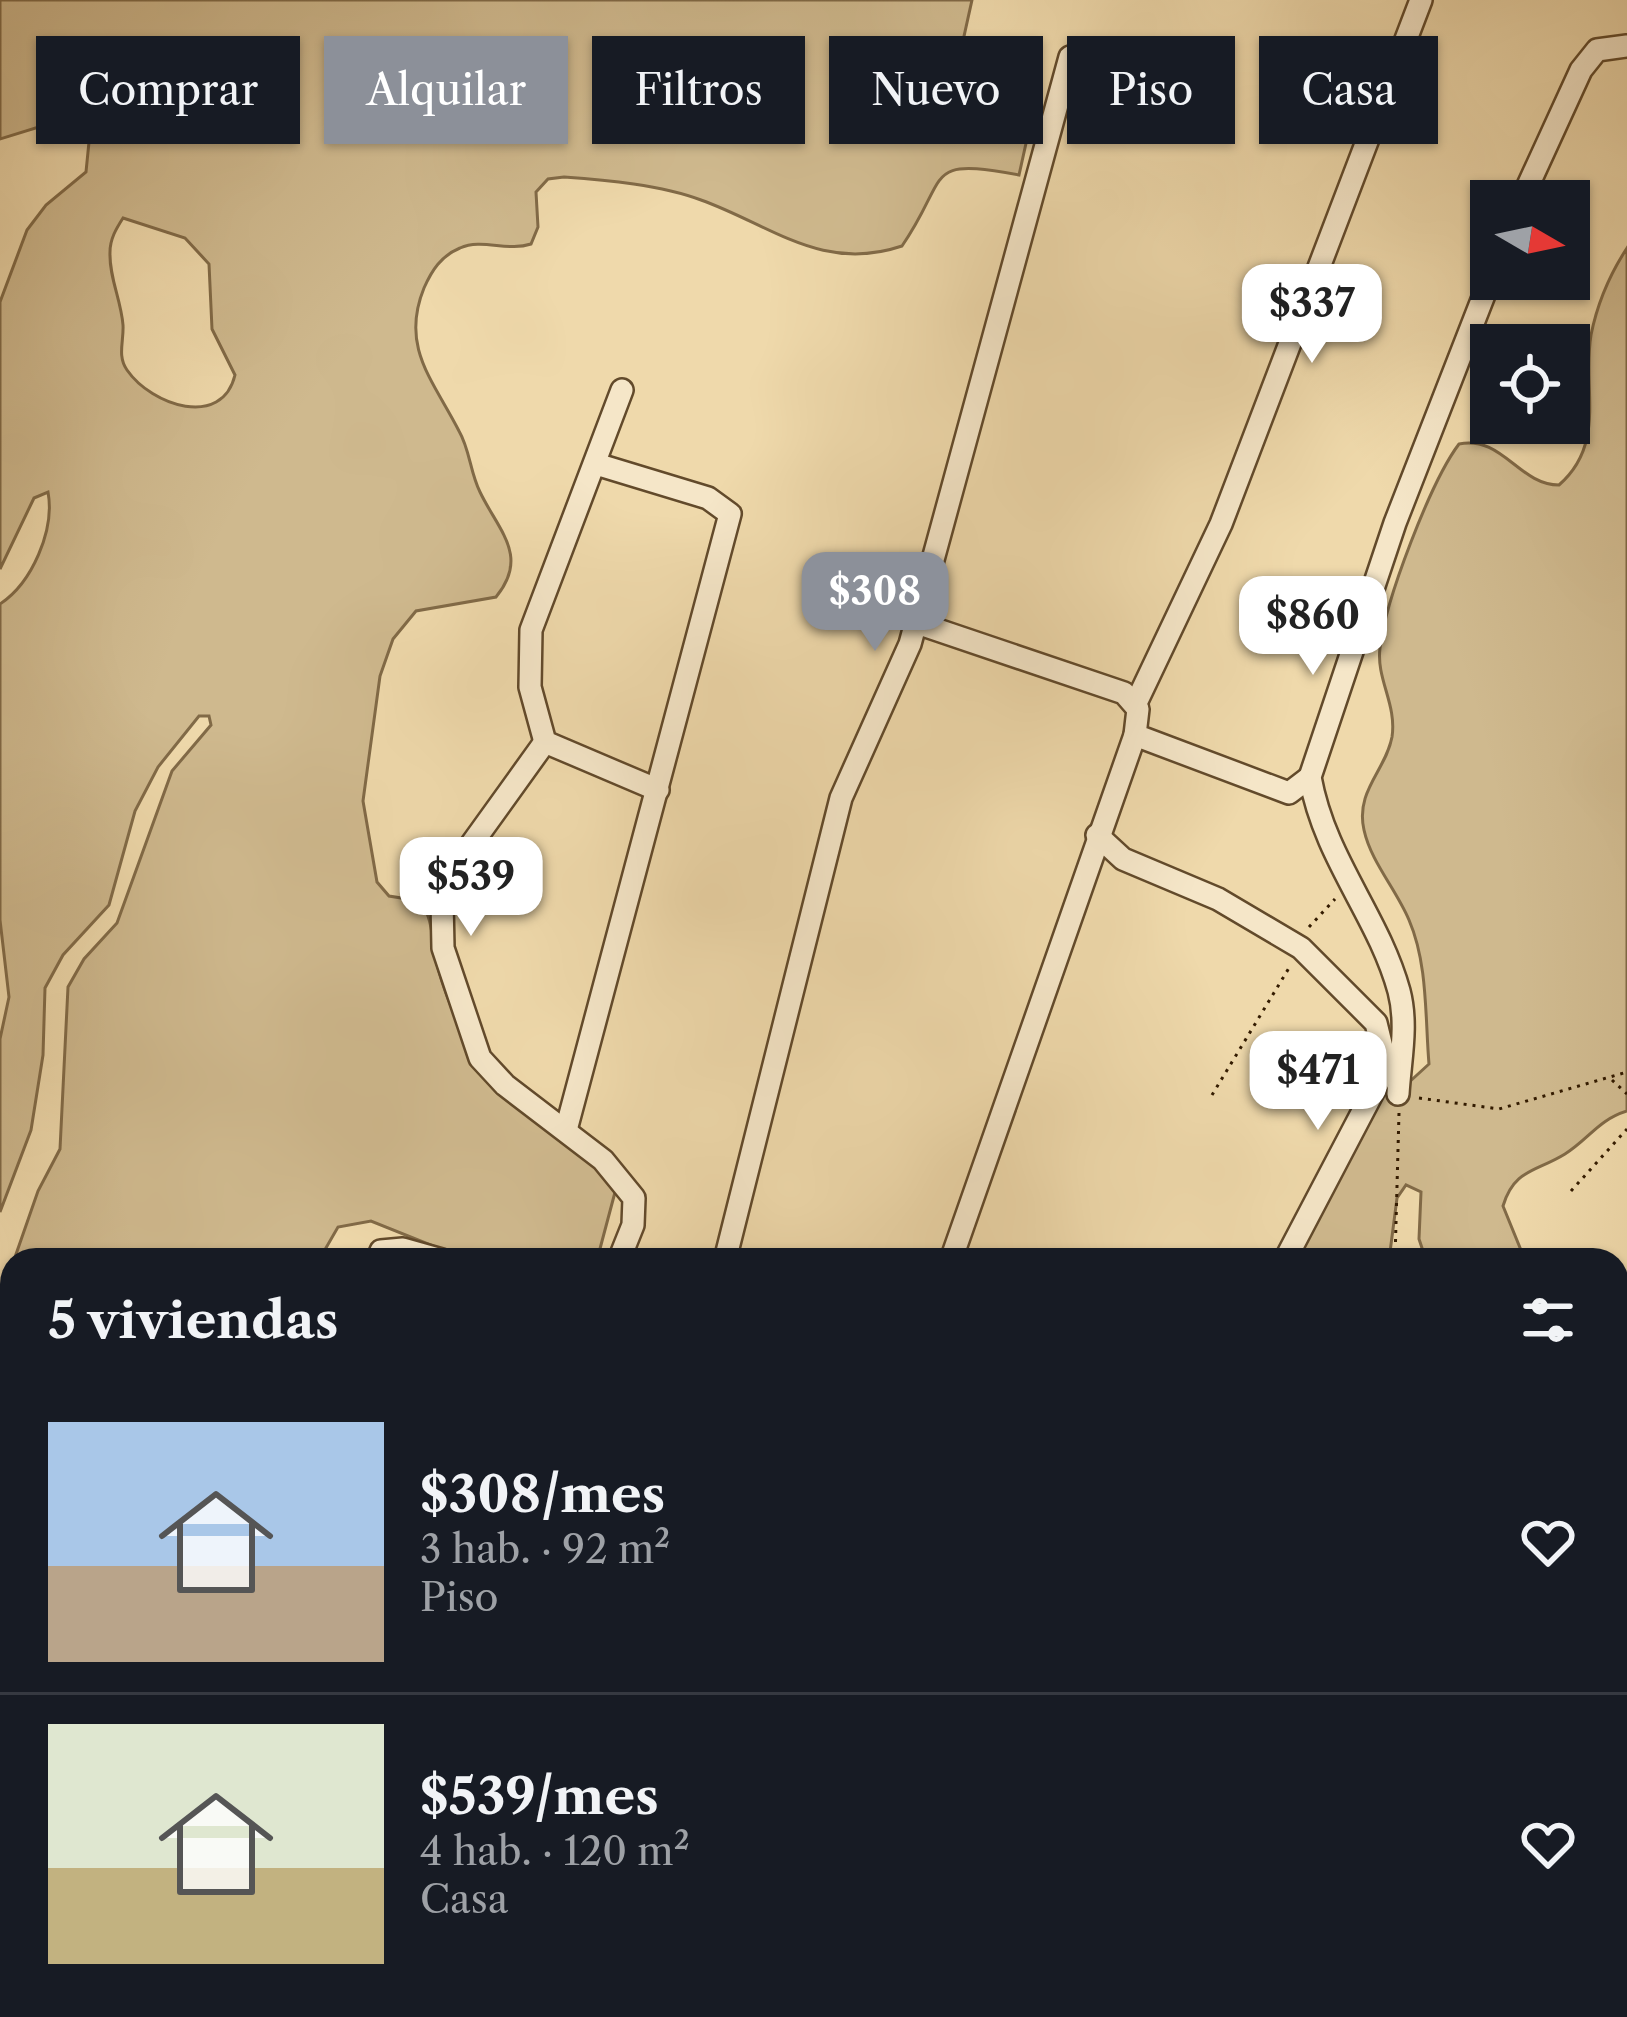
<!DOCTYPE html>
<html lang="es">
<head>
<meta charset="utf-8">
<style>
	:root { --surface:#171b24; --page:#242831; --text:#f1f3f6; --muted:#9ea1a6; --line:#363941; --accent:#8c9099 }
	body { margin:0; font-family:"Libre Caslon Text",serif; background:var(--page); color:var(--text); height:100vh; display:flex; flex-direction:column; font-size:45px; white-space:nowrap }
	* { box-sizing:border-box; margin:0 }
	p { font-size:39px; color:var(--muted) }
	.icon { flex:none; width:66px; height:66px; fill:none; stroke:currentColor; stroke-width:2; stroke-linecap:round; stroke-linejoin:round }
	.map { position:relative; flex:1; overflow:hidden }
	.sheet { position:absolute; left:0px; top:1248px; width:1629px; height:771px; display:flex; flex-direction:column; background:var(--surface); border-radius:36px 36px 0 0; box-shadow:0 3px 9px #0004 }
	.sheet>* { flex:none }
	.top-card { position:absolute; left:36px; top:36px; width:1557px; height:108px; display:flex; gap:24px }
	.needle { width:78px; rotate:99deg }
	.fabs { position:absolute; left:1470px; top:180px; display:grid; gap:24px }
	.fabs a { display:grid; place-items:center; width:120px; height:120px; border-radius:0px; background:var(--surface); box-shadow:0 3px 9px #0004; font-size:60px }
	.price { position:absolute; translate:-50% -102px; padding:0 27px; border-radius:24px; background:#fff; color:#222; font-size:39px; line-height:78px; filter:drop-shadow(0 3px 6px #0008) }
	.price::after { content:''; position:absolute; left:50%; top:72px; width:36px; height:27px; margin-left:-18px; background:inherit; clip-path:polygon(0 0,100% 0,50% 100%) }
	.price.current { background:var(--accent); color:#fff }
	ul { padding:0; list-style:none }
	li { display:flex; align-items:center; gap:36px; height:300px; padding:0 48px }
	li+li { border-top:3px solid var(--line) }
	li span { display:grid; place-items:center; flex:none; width:336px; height:240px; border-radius:0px; color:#555 }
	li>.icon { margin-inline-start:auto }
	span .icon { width:144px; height:144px; fill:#fffc; stroke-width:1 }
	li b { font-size:51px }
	h2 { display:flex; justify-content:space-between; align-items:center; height:144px; padding:0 48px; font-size:51px }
	.chip { padding:0 42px; border-radius:0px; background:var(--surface); box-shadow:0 3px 9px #0004; font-size:42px; line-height:108px }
	.chip.current { background:var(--accent); color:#fff }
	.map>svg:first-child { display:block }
</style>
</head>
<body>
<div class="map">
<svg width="1627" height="2017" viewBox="0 0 1627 2017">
	<rect width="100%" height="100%" fill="#efd9ab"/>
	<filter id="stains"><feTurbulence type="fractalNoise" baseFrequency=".00167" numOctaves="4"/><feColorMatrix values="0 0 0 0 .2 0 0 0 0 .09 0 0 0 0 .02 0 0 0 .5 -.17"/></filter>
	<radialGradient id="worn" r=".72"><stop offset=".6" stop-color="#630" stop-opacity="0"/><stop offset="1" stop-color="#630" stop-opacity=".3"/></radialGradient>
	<g fill="#cfb98e" stroke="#816a47" stroke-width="3" fill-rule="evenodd">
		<path d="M0 0H972L953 86 1034 107 1019 175C921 157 951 175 902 246 822 273 771 225 701 200 661 185 607 180 564 177L548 179 536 192 538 227 531 244C508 252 482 238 460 248 441 256 432 270 424 288 400 347 433 380 459 431 470 450 470 472 480 492 498 530 530 556 496 597L416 611 393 639 380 676 363 801 377 882 389 896 420 901C435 920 431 946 438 968 446 997 458 1026 475 1050L622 1166 597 1260H468L371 1221 338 1227 319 1260H14L38 1191 60 1149 68 987 84 959 117 923 172 771 211 725 209 716H199L158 767 135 811 109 905 63 955 45 988 43 1055 31 1130 0 1212V1039L9 997 0 920V604C32 583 55 530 48 492L34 498 0 569V302L27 230 46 205 86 172 89 142 82 126 68 118 0 139ZM123 218 185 238 209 264 212 329 235 375C222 429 152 406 127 370 117 356 124 341 123 325 121 300 109 277 110 252 110 239 116 229 123 218Z"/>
		<path d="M1627 248V1111C1598 1120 1589 1139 1565 1154 1536 1172 1514 1169 1503 1206L1525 1260H1426L1419 1239 1421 1192 1406 1185 1397 1198 1389 1260H1294L1379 1095 1406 1085 1429 1064C1425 1017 1428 964 1409 920 1396 889 1371 862 1364 830 1355 791 1386 770 1392 737 1397 704 1376 679 1380 648 1385 601 1431 481 1459 444 1502 435 1519 485 1559 485 1607 443 1582 388 1591 335 1597 305 1610 274 1627 248Z"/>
		<path d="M12 1265V1771L0 1790V1426C19 1381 1 1316 12 1265Z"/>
		<polygon points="1617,1453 1627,1465 1627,1902 1617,1911"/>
		<polygon points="1034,2007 1327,2007 1322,2017 1129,2017 1115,2012 1100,2017 1041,2017"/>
	</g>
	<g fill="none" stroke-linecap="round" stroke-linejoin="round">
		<defs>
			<g id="minor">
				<polyline points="1521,201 1581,70 1597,50 1627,46"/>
				<polyline points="622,390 531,630 530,687 545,742 658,790"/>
				<polyline points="917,623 1124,693 1138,709 1135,735 1289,793 1310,777"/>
				<polyline points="1136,703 1221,524 1421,0"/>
				<polyline points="545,742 463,856 442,900 443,948 480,1058 505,1085 603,1160 634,1198 633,1225 619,1260"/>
				<polyline points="1097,835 1123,859 1218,899 1301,948 1376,1023 1386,1064"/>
				<path d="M1398 1094C1400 1060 1408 1025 1399 991 1378 915 1325 860 1310 777L1395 523 1491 277"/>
				<polyline points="566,1130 730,514 708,498 596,464"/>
				<polyline points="377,1260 381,1251 403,1249 442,1260"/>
				<polyline points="725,1260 841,798 910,644 1070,57"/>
				<polyline points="951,1260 1135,735"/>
				<polyline points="1285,1260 1393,1054"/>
				<polyline points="169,2017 172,2007"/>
				<polyline points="349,2017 353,2007"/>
				<polyline points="446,2017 450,2007"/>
				<polyline points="620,2017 625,2007"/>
				<polyline points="923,2017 928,2007"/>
			</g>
		</defs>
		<use href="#minor" stroke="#624a2b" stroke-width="26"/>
		<g stroke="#331b00" stroke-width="3" stroke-dasharray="3 6" stroke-linecap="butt">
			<polyline points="1309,927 1335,899"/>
			<polyline points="1612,1080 1627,1094"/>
			<polyline points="1212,1095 1289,968"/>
			<polyline points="1419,1098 1499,1109 1627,1072"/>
			<polyline points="1571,1191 1627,1129"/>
			<polyline points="1395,1260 1399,1113"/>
			<polyline points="997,2017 1008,2007"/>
		</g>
		<use href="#minor" stroke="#f5e6c8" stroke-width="21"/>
	</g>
	<rect width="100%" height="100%" filter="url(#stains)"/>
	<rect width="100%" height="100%" fill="url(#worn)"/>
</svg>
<div class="fabs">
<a><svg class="needle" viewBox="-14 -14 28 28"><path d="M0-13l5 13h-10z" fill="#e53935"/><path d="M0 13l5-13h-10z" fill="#9ea1a6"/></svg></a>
<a><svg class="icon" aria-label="locate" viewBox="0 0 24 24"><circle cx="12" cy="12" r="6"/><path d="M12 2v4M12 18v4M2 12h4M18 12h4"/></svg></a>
</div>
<b class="price" style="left:1312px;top:366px">$337</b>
<b class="price current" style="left:875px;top:654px">$308</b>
<b class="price" style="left:1313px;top:678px">$860</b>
<b class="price" style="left:471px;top:939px">$539</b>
<b class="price" style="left:1318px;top:1133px">$471</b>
<div class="top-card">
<a class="chip">Comprar</a>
<a class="chip current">Alquilar</a>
<a class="chip">Filtros</a>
<a class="chip">Nuevo</a>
<a class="chip">Piso</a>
<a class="chip">Casa</a>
</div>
<section class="sheet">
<h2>5 viviendas<svg class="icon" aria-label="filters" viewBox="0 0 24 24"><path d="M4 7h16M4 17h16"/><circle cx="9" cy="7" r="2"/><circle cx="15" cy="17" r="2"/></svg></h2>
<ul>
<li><span style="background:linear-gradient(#a9c7e8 60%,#b9a48a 0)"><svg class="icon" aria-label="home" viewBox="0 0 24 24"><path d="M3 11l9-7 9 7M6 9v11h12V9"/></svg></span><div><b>$308/mes</b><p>3 hab. · 92 m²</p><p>Piso</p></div><svg class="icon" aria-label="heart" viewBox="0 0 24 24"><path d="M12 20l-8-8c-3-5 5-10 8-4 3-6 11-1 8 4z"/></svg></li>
<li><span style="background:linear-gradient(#dfe7d0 60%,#c2b280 0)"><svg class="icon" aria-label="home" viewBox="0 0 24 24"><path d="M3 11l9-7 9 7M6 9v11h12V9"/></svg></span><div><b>$539/mes</b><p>4 hab. · 120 m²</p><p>Casa</p></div><svg class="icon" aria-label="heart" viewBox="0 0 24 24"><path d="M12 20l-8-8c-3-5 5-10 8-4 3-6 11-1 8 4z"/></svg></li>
</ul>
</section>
</div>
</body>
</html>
